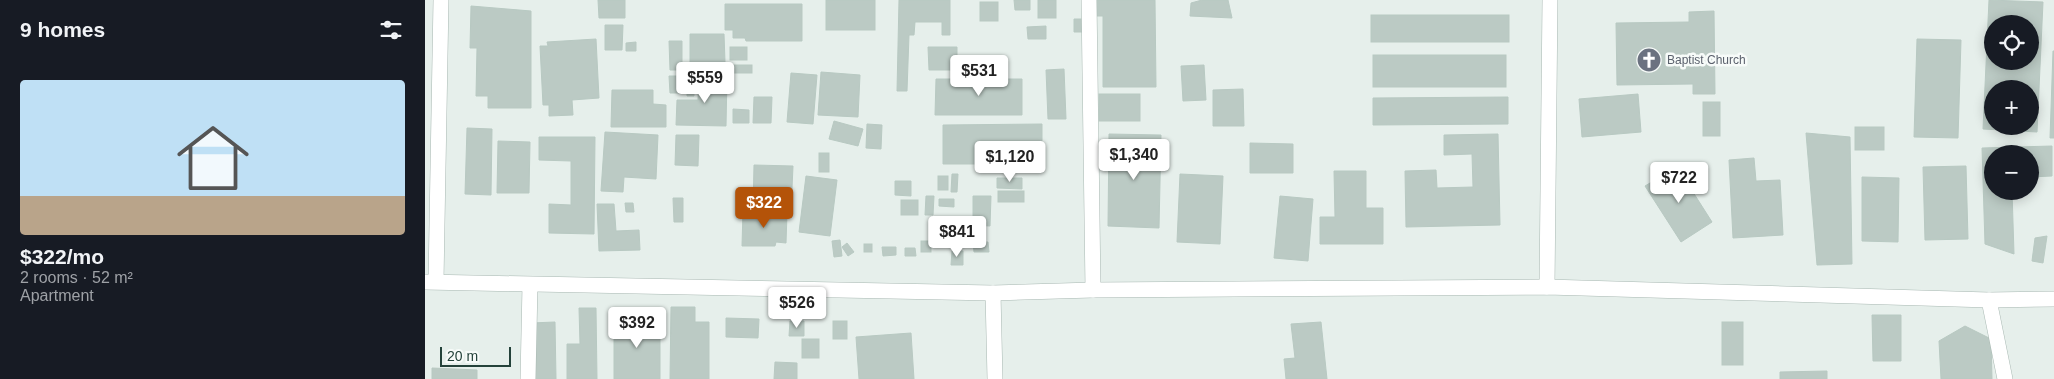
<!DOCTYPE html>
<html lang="en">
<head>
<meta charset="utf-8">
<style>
	:root { --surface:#171b24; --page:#20242c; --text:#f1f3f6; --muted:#9ea1a6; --line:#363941; --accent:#b45309 }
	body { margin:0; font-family:Arial,sans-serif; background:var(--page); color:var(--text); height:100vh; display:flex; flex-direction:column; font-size:19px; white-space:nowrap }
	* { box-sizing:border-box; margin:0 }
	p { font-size:16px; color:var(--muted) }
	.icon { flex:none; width:28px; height:28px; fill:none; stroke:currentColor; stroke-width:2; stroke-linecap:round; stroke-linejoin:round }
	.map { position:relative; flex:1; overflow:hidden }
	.side { display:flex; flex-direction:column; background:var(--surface); width:425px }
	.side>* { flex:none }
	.tools { position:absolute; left:1559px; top:15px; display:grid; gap:10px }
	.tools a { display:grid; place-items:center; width:55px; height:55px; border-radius:50%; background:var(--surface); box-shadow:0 2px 12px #0003; font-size:25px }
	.scale { position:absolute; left:15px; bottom:12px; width:71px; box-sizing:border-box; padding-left:5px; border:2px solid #24423a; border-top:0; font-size:14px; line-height:18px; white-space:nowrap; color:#24423a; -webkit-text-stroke:4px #f7fbf9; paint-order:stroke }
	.price { position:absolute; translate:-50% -42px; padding:0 11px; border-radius:5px; background:#fff; color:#222; font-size:16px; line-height:32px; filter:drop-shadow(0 1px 2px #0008) }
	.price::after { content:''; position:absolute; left:50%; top:30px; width:15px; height:11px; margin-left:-8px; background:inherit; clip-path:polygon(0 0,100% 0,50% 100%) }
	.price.active { background:var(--accent); color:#fff }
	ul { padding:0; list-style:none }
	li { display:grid; align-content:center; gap:10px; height:265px; padding:0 20px }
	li+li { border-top:1px solid var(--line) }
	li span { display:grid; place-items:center; height:155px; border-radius:5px; color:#555 }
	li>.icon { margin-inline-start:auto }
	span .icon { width:90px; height:90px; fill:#fffc; stroke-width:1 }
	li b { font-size:21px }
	h2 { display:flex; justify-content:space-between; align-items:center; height:60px; padding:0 20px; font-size:21px }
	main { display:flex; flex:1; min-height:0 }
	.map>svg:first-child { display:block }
</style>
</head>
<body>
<main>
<section class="side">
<h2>9 homes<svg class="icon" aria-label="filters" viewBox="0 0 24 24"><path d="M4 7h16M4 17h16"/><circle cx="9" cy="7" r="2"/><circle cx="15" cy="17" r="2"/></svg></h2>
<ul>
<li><span style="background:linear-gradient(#bfe0f5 75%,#b9a48a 0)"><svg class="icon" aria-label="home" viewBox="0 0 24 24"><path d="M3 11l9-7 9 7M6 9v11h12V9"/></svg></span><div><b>$322/mo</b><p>2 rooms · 52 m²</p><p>Apartment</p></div></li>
</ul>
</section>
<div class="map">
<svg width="1629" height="379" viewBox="0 0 1629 379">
	<rect width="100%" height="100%" fill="#e6efeb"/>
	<g fill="#bbcac4" stroke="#b8c9c2" fill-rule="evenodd">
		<polygon points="173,0 200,0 200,18 174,18"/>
		<rect x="401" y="0" width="49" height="30"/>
		<polygon points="474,0 525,0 525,35 517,35 517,22 490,22 489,35 484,35 482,91 472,91"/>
		<polygon points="589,0 605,0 605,10 590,10"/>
		<rect x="613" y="0" width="18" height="18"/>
		<polygon points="668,0 730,0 731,87 678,87 678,16 668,16"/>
		<polygon points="777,0 803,0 807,18 765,16 766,3"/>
		<path d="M1564 0 1618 2 1612 132 1558 129ZM1568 24H1605V61H1568ZM1568 89H1605V126H1568Z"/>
		<rect x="555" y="2" width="18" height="19"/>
		<polygon points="300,4 377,4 377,41 321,41 320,38 308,38 308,30 300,30"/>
		<polygon points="46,6 106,11 106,108 63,108 63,96 51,96 52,48 45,48"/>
		<polygon points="1289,11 1290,94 1268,94 1268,84 1192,85 1191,23 1264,22 1264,12"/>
		<rect x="946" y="15" width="138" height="27"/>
		<polygon points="649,19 661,19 662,32 649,32"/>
		<polygon points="180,25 198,25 197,50 180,50"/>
		<polygon points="621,26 621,39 603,39 602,27"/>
		<polygon points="265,34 299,34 300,62 265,63"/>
		<polygon points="171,39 174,98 147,100 148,115 124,116 124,105 118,105 115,46 123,46 122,42"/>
		<polygon points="1492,39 1536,40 1533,138 1489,137"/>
		<polygon points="244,41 257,41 257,70 245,70"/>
		<polygon points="211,42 211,51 201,51 201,43"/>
		<rect x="305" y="47" width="17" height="13"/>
		<polygon points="503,47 532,47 532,70 504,70"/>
		<polygon points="1628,51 1629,51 1629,138 1625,138"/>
		<rect x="948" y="55" width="133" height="32"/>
		<rect x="307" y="65" width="20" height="8"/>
		<polygon points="779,65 781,100 758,101 756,66"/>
		<polygon points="639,69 641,119 623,119 621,70"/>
		<polygon points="396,72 435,75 433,117 393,115"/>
		<polygon points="366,73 392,75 388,124 362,122"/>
		<polygon points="262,74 268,74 269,96 262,96"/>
		<polygon points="274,75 302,76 301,126 251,125 252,100 273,100"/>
		<polygon points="244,76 256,76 257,93 245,93"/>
		<polygon points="511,79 597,79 597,115 510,115"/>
		<polygon points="818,89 819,126 788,126 788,90"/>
		<polygon points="187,90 228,90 228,104 241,105 241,127 186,127"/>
		<rect x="674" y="94" width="41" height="27"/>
		<polygon points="1213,94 1216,132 1157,137 1154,99"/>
		<polygon points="329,97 347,97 346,123 328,123"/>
		<polygon points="1083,97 1083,124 948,125 948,98"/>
		<rect x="1278" y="102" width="17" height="34"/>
		<polygon points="308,109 324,110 324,123 308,123"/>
		<polygon points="409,121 438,129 433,146 404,139"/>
		<polygon points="442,124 457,125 456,149 441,148"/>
		<polygon points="617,124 617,164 518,164 518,125"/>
		<rect x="1430" y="127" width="29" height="23"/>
		<polygon points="42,128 67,129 66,195 40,194"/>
		<polygon points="180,132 233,135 231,179 199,177 198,192 176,191"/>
		<polygon points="1381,133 1425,137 1427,264 1392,265"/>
		<polygon points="684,134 736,135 734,228 683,226"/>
		<polygon points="1073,134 1075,225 981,227 980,171 1011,170 1012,188 1048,187 1047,154 1019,155 1019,135"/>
		<polygon points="251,135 274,135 273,166 250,165"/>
		<polygon points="114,137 170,137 169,234 124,233 124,204 146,205 146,161 114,160"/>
		<polygon points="73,141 105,142 104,193 72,193"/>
		<polygon points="825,143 868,144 868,173 825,173"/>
		<polygon points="1627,146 1627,176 1605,177 1605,154 1568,154 1568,191 1587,191 1589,254 1560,244 1557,148"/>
		<rect x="394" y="153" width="10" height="19"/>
		<polygon points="1329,158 1331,181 1355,180 1358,235 1308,238 1304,160"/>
		<polygon points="329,165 368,166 366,210 328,209"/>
		<polygon points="1541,166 1543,239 1500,240 1498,167"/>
		<polygon points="1252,167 1287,222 1256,242 1220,186"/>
		<polygon points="909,171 941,171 941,208 958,208 958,244 895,244 895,217 910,217"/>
		<polygon points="527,174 533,174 532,192 526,192"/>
		<polygon points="755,174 798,176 795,244 752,242"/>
		<polygon points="381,176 412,180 405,236 374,232"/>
		<rect x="513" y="176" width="10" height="14"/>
		<polygon points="1437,177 1474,178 1473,242 1437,241"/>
		<polygon points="572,178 597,178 597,189 572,188"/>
		<polygon points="470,181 486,181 486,196 470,195"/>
		<rect x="573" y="191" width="26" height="11"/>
		<polygon points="501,196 509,196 508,215 500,215"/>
		<polygon points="548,196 566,196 565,226 548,225"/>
		<polygon points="855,196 888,199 883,261 849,258"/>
		<polygon points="248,198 258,198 258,222 249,222"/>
		<polygon points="514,199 529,199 529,207 514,206"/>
		<rect x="476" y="200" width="17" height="15"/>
		<polygon points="200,203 208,203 209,212 201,212"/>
		<polygon points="172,204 189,204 191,231 214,230 215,250 174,251"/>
		<polygon points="318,211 362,213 361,243 351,242 350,246 317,246"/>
		<polygon points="508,223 519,223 518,239 508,239"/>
		<polygon points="1622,236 1618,263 1607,261 1610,238"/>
		<polygon points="415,240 417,256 409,257 407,241"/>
		<rect x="496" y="241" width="10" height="11"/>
		<polygon points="548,242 563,242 564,252 549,252"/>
		<polygon points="422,243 429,252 423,256 417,247"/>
		<rect x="439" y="244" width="8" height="8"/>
		<polygon points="457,247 471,247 471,255 458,256"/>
		<polygon points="480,248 490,248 491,256 480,256"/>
		<polygon points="527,251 538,251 538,265 526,265"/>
		<polygon points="246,307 270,307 270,322 284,322 284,379 245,379"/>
		<polygon points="154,308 171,308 172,379 142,379 142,344 155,344"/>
		<polygon points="1447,315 1476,315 1476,361 1448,361"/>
		<polygon points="301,318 334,319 333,338 301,337"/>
		<rect x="189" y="319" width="46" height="60"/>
		<polygon points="365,321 379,321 379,336 364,336"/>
		<rect x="408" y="321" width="14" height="18"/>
		<polygon points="130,322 131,379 107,379 106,323"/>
		<polygon points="896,322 902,379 861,379 859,359 870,358 866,324"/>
		<rect x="1297" y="322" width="21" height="43"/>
		<polygon points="1540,326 1566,339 1567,379 1516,379 1514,341"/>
		<polygon points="486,333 489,379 434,379 431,337"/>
		<rect x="377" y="339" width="17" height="19"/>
		<polygon points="350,362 372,363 372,379 349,379"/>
		<polygon points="7,368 52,370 52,379 7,379"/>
		<polygon points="1402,371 1402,379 1355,379 1355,372"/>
	</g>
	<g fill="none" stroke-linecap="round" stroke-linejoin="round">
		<defs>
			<g id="minor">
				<polyline points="664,0 668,290"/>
				<polyline points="11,281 16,0"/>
				<polyline points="0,282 568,293 668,290 1122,287 1564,300 1629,299"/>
				<polyline points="1122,287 1125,0"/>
				<polyline points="568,293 570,379"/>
				<polyline points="1564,300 1580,379"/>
				<polyline points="103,379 105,285"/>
			</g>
		</defs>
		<use href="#minor" stroke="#a8b8b2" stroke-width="16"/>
		<use href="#minor" stroke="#fff" stroke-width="15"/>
	</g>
	<defs>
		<symbol id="church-disc" viewBox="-11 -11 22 22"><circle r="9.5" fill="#6b7280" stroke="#f7fbf9"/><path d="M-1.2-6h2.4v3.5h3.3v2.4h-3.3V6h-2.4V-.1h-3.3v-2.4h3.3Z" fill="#fff"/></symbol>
	</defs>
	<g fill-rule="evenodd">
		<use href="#church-disc" x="1210" y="46" width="28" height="28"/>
	</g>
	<g text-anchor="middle" stroke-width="5" stroke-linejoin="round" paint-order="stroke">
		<g font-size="12" fill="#5b616d" stroke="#f7fbf9" text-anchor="start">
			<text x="1242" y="64">Baptist Church</text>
		</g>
	</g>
</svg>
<div class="tools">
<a><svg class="icon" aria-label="locate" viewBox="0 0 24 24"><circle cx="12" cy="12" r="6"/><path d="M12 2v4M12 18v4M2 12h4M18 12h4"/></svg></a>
<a>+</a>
<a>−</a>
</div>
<div class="scale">20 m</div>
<b class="price" style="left:554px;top:97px">$531</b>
<b class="price" style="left:280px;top:104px">$559</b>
<b class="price" style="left:709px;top:181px">$1,340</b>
<b class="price" style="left:585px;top:183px">$1,120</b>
<b class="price" style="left:1254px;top:204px">$722</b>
<b class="price active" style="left:339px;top:229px">$322</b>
<b class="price" style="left:532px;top:258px">$841</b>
<b class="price" style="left:372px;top:329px">$526</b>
<b class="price" style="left:212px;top:349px">$392</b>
</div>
</main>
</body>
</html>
